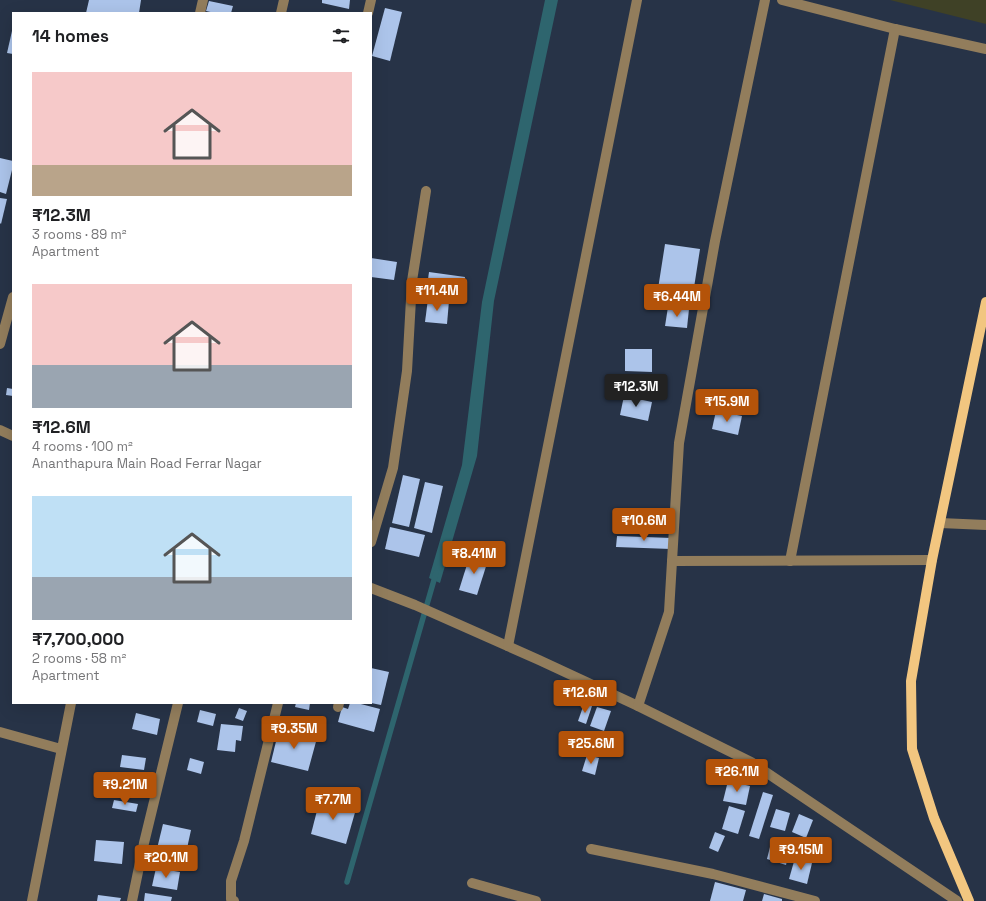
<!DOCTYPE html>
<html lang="en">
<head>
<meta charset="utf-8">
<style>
	:root { --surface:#fff; --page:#f2f2f2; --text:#202124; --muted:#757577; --accent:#b45309 }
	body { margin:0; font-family:"Space Grotesk",sans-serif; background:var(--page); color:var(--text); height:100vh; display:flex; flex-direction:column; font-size:15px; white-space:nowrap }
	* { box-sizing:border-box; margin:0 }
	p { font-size:13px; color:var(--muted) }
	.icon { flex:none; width:22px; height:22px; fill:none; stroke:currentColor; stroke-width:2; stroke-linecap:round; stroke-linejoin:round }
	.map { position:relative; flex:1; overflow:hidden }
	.panel { position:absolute; left:12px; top:12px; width:360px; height:692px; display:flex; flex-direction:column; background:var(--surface); border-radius:0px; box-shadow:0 4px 16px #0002 }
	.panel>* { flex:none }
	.price { position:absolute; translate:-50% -34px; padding:0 9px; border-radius:4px; background:var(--accent); color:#fff; font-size:13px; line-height:26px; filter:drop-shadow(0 1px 2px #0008) }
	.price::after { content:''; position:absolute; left:50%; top:24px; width:12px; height:9px; margin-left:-6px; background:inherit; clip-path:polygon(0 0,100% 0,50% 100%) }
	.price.current { background:#222; color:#fff }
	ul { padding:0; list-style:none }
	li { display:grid; align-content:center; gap:8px; height:212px; padding:0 20px }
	li span { display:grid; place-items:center; height:124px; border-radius:0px; color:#555 }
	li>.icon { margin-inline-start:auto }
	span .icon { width:72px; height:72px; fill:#fffc; stroke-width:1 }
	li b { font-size:17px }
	h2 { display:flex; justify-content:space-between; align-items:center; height:48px; padding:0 20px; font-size:17px }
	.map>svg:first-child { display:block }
</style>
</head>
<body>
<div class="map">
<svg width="986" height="901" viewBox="0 0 986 901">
	<rect width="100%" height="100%" fill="#273347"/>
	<polygon fill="#3f4126" points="890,0 986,0 986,24"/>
	<polygon fill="#2e656e" points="545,0 558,0 494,301 477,456 440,583 429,578 462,465 482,302"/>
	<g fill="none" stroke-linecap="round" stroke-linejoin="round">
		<polyline stroke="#2e656e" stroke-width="5.5" points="347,882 436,573"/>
	</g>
	<g fill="#acc4ea">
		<polygon points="89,0 141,0 139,13 86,13"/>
		<polygon points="322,0 350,0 349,9 322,3"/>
		<polygon points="209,1 233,6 231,13 215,13 206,11"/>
		<polygon points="385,8 402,12 390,61 372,56"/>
		<polygon points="12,31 13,31 13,54 7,53"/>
		<polygon points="0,158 13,161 13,166 6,194 0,192"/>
		<polygon points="0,198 7,199 1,224 0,223"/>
		<polygon points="665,244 700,249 693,294 658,289"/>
		<polygon points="371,258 397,262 394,280 371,277"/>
		<polygon points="429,272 465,277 461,300 426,294"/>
		<polygon points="428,299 449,301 447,324 425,322"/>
		<polygon points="668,307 689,309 687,328 665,326"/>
		<polygon points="625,349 652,349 652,372 625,371"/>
		<polygon points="7,388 13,389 13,396 6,395"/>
		<polygon points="624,396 652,402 648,421 620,415"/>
		<polygon points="716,411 742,416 738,435 712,429"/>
		<polygon points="403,475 420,479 409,527 392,523"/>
		<polygon points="425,482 443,486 432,533 414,528"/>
		<polygon points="390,527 425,535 419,557 385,549"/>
		<polygon points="617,536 672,538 671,549 616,547"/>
		<polygon points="470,555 488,560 477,595 459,590"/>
		<polygon points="371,668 389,672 381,705 371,703"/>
		<polygon points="296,703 310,703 309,710 295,707"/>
		<polygon points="350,703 357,703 380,709 374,732 338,722 342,707 348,709"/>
		<polygon points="584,704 592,706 586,724 578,721"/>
		<polygon points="597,707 611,711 604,731 590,726"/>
		<polygon points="239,708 247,711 243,721 235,718"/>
		<polygon points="200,710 216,714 213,726 197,722"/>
		<polygon points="136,713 160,719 157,735 132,729"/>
		<polygon points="221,724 243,726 241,741 236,740 235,752 217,750"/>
		<polygon points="279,729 317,738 308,771 271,762"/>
		<polygon points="592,734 605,737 600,755 587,752"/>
		<polygon points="122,755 146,758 144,770 120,767"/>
		<polygon points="587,755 599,758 595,775 582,771"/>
		<polygon points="190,758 204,762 201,774 187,770"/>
		<polygon points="728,781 750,786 746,805 723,801"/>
		<polygon points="120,782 137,786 135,797 118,794"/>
		<polygon points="763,792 773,795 759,839 749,836"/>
		<polygon points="320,799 356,809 346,844 311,834"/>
		<polygon points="114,800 138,804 136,812 112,808"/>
		<polygon points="729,806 745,811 738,834 722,829"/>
		<polygon points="776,809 790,813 785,831 770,827"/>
		<polygon points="799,814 813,820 806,838 792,832"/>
		<polygon points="163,824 191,830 183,867 154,861"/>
		<polygon points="715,832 725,836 718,852 709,848"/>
		<polygon points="96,840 124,842 122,864 94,861"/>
		<polygon points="770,847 789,852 786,865 767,859"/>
		<polygon points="795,858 812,863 807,884 789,879"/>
		<polygon points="156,868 180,872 177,890 152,886"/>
		<polygon points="715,882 746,890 743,901 710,901"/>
		<polygon points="145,893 172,897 171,901 144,901"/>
		<polygon points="764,894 782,899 782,901 762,901"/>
		<polygon points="98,895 121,898 120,901 97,901"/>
	</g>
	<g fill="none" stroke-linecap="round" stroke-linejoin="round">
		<g stroke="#927d5c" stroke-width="10">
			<polyline points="782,0 895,29 986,49"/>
			<polyline points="200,13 203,0"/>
			<polyline points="281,13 284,0"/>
			<polyline points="368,13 371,0"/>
			<polyline points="0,344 13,297"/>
			<polyline points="0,430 13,436"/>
			<polyline points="940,523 986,525"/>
			<polyline points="371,542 393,468 407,371 412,281 426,191"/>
			<polyline points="672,561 932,560"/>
			<polyline points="790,561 895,29"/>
			<polyline points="371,588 415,605 539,660 638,706 751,762 957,901"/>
			<polyline points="508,646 637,0"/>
			<polyline points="638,706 669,612 679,443 715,241 765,0"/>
			<polyline points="338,707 339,703"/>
			<polyline points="0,732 61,749"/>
			<polyline points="591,849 713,874 815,901"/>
			<polyline points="472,883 536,901"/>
			<polyline points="32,901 71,703"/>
			<polyline points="132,901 144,843 178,703"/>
			<polyline points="234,901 231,899 231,881 244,841 278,703"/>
		</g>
		<polyline stroke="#f2c680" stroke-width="10" points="969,901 934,818 912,749 911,681 932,560 986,302"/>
	</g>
</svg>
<b class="price" style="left:437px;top:312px">₹11.4M</b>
<b class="price" style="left:677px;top:318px">₹6.44M</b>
<b class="price current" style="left:636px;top:408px">₹12.3M</b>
<b class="price" style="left:727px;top:423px">₹15.9M</b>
<b class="price" style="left:644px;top:542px">₹10.6M</b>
<b class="price" style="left:474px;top:575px">₹8.41M</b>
<b class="price" style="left:585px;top:714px">₹12.6M</b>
<b class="price" style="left:294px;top:750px">₹9.35M</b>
<b class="price" style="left:591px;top:765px">₹25.6M</b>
<b class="price" style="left:737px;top:793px">₹26.1M</b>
<b class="price" style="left:125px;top:806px">₹9.21M</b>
<b class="price" style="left:333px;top:821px">₹7.7M</b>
<b class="price" style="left:801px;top:871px">₹9.15M</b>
<b class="price" style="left:166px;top:879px">₹20.1M</b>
<section class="panel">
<h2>14 homes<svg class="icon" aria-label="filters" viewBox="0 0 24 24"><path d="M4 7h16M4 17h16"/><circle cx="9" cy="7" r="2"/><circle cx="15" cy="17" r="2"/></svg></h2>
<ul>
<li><span style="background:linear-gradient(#f6c9c9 75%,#b9a48a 0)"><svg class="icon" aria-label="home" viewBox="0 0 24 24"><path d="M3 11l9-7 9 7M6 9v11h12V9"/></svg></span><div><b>₹12.3M</b><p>3 rooms · 89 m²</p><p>Apartment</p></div></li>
<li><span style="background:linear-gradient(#f6c9c9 65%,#9aa5b1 0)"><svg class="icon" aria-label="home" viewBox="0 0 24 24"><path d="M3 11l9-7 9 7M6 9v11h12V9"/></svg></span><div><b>₹12.6M</b><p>4 rooms · 100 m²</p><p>Ananthapura Main Road Ferrar Nagar</p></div></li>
<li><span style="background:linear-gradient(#bfe0f5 65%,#9aa5b1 0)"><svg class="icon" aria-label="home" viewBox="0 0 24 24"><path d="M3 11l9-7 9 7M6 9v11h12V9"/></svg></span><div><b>₹7,700,000</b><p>2 rooms · 58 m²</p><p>Apartment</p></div></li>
</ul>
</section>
</div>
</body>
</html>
